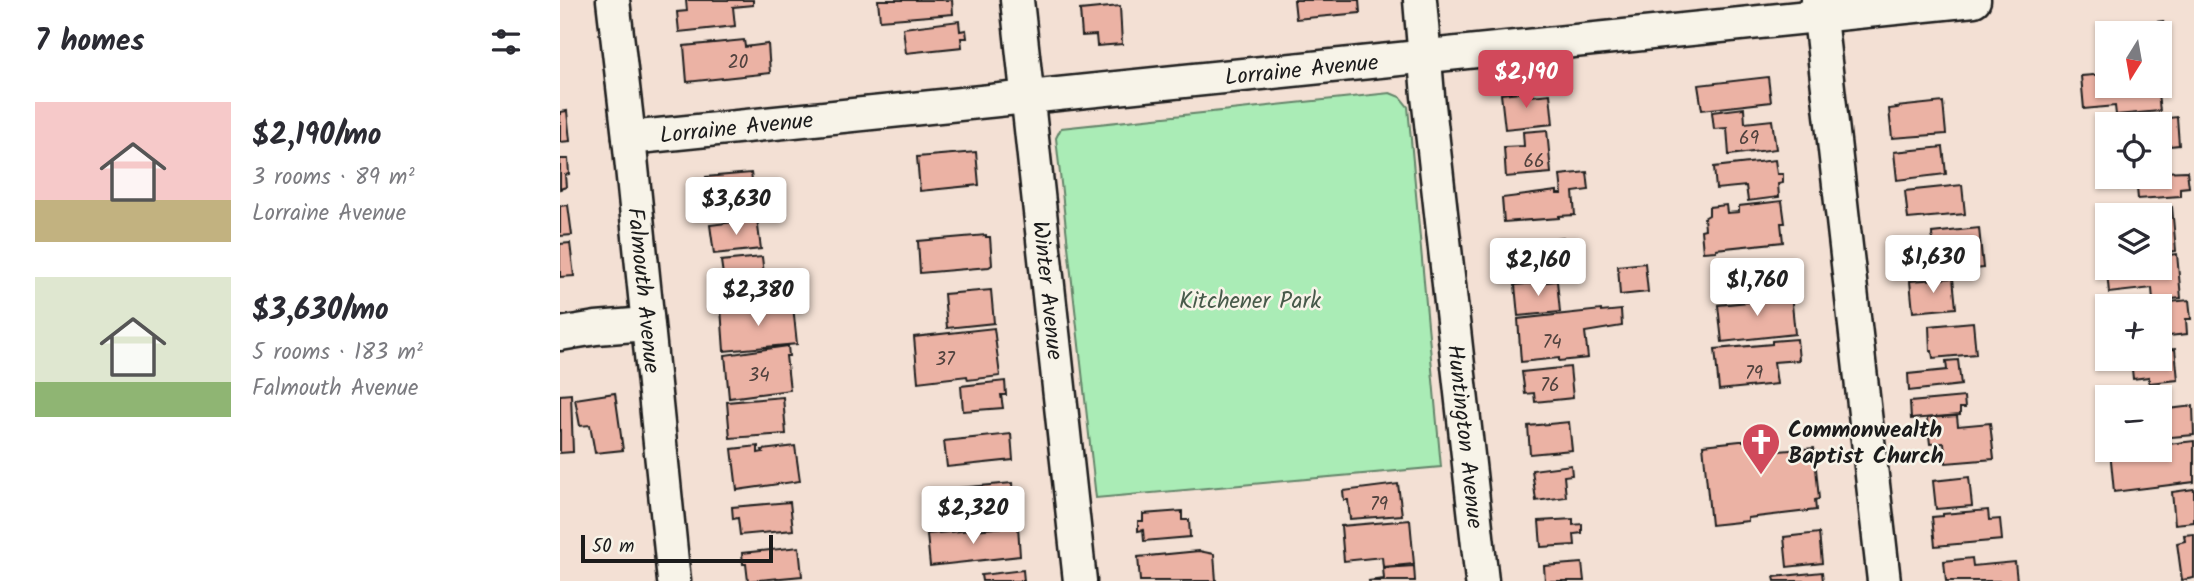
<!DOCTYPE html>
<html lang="en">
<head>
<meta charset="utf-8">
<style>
	:root { --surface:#fff; --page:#f7f7f7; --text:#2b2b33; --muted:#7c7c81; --accent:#d1495b }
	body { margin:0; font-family:Kalam,sans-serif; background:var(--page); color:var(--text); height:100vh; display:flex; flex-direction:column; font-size:26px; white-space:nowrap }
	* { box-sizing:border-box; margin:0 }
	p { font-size:23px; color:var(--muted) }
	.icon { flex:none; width:38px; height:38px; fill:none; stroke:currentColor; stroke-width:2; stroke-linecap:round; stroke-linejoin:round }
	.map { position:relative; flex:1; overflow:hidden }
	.panel { display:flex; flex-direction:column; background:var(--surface); width:560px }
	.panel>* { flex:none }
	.needle { width:46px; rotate:191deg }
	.fabs { position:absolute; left:1535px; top:21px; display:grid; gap:14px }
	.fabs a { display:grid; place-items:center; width:77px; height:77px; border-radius:0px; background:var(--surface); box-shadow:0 2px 5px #0004; font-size:35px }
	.scale { position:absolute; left:21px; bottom:18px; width:192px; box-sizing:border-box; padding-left:7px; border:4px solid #1c1c1c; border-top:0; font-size:19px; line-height:24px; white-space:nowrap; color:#1c1c1c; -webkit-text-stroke:5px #f7f3e8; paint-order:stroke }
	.price { position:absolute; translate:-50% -60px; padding:0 16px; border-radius:7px; background:#fff; color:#222; font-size:23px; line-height:46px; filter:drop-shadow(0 2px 4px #0008) }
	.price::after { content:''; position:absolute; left:50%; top:42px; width:21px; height:16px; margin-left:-10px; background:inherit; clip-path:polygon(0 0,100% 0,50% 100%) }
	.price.selected { background:var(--accent); color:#fff }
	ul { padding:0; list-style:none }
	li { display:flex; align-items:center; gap:21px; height:175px; padding:0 35px }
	li span { display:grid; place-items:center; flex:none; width:196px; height:140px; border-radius:0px; color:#555 }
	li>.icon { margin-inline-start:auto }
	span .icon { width:84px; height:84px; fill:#fffc; stroke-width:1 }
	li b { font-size:30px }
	h2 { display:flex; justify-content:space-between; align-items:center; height:84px; padding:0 35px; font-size:30px }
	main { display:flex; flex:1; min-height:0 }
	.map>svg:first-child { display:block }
</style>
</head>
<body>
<main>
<section class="panel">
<h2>7 homes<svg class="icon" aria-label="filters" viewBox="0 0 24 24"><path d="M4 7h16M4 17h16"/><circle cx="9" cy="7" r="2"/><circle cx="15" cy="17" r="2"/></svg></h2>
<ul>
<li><span style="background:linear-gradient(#f6c9c9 70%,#c2b280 0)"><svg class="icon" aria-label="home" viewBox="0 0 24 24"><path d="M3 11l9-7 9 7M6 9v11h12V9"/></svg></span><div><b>$2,190/mo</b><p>3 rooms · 89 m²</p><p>Lorraine Avenue</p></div></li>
<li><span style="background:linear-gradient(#dfe7d0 75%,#8fb573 0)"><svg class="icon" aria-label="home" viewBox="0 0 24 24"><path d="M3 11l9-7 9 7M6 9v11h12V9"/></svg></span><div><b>$3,630/mo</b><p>5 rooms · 183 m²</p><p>Falmouth Avenue</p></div></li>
</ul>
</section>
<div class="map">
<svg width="1634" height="581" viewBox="0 0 1634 581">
	<rect width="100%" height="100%" fill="#f3e0d4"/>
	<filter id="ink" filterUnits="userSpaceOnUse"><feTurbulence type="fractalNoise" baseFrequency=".0143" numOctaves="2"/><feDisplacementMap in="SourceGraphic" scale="14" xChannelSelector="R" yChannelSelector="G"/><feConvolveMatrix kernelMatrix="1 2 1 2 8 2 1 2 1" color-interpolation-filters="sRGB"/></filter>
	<g filter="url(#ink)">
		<polygon fill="#aaecb6" stroke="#638469" stroke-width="2" points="830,93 840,97 848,107 881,467 536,498 496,138 501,128"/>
		<g fill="#ebb2a4" stroke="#1c1c1c" stroke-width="2">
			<polygon points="126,0 193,0 193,5 173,7 175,26 119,32 117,12 127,11"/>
			<polygon points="318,0 392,0 393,14 320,20"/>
			<polygon points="734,0 799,0 800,13 736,19"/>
			<polygon points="560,6 562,44 537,46 536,35 522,36 520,10"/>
			<polygon points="399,21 400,31 406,30 407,38 401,38 402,47 346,53 343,28"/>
			<polygon points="1603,21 1608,49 1600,50 1600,33 1563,33 1562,26"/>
			<polygon points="184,40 185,47 208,44 210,73 127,82 124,46"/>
			<polygon points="1547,74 1547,86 1597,86 1600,111 1556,115 1555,106 1524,109 1521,76"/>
			<polygon points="1208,77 1211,102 1142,110 1138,85"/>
			<polygon points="970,91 971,96 990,94 993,124 945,129 941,94"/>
			<polygon points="1383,102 1386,134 1332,138 1329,109 1337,108 1336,107"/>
			<polygon points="1184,108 1185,123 1212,120 1216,149 1169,155 1167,128 1154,129 1152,112"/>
			<polygon points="7,111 10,141 0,142 0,112"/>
			<polygon points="1617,117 1619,145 1600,147 1600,124 1573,124 1573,122"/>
			<polygon points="987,130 991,173 946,177 944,147 964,146 963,132"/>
			<polygon points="1383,147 1386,174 1337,180 1334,152"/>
			<polygon points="416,152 419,185 360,191 357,157"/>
			<polygon points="0,159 8,159 9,174 5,175 6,187 0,189"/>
			<polygon points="1215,160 1217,174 1223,174 1223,183 1218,184 1219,197 1188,201 1186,186 1156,189 1154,167"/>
			<polygon points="1627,171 1629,187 1620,188 1620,196 1578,199 1576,177 1600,177 1600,172"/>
			<polygon points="1027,172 1029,190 1013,192 1015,215 999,216 999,218 944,222 942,198 997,191 997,194 1002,194 1000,175"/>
			<polygon points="191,173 195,202 149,208 146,177"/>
			<polygon points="1402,185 1405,214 1348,219 1345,191"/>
			<polygon points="1222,201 1225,223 1221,223 1223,242 1156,249 1156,251 1143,252 1141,230 1145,229 1144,218 1149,215 1149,207 1166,205 1167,213 1179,212 1179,206"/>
			<polygon points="8,205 12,235 0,236 0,206"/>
			<polygon points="1612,207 1616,251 1600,253 1600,215 1547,215 1547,246 1544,246 1541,214"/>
			<polygon points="197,219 201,249 154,254 150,225"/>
			<polygon points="1419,228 1423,268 1379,273 1380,275 1352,278 1350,259 1367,257 1366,248 1373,247 1372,233"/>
			<polygon points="426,235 426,237 430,237 432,265 429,267 360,273 358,241"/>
			<polygon points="1003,237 1006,263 957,268 957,266 952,267 950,243"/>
			<polygon points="10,243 14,276 0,277 0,244"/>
			<polygon points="1617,254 1621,298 1593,301 1592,288 1549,293 1546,261 1547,268 1600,268 1600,256"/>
			<polygon points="202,257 207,300 158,305 156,280 159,279 159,275 163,275 161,261"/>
			<polygon points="1225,260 1225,261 1232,261 1235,285 1189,291 1188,285 1176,286 1174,266"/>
			<polygon points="1085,263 1088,292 1060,295 1058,266"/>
			<polygon points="1393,278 1396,308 1353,312 1350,281"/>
			<polygon points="997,281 1000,312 958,316 955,285"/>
			<polygon points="431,290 434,323 387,328 384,294"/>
			<polygon points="1231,294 1235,334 1162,342 1158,305 1188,302 1188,298"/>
			<polygon points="1629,300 1631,319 1626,319 1627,334 1600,337 1600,306 1572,306"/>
			<polygon points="190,305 191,311 233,306 237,344 164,351 161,308"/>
			<polygon points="1041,310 1041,312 1061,310 1062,326 1025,332 1028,358 999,361 999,358 961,362 958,319"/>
			<polygon points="1413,322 1416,354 1373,358 1372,351 1370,351 1369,326"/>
			<polygon points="434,328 440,376 408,380 407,376 358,382 354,337"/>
			<polygon points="1237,339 1239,360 1214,362 1217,384 1159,390 1155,349 1212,344 1212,341"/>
			<polygon points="228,346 229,356 226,356 230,390 169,398 165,355"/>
			<polygon points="1615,349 1618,380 1589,383 1589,377 1573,379 1571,359 1600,359 1600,350"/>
			<polygon points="1398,360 1401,385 1349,391 1348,374 1387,370 1386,361"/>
			<polygon points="1010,367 1013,398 975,402 974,393 965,394 962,372"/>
			<polygon points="445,381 446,395 441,395 443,408 403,411 401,386"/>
			<polygon points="55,393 63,450 35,453 30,425 20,426 15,399"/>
			<polygon points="11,394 13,452 0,453 0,395"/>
			<polygon points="223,397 226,434 170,438 167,402"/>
			<polygon points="1404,397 1405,408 1400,408 1400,415 1351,419 1350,402"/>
			<polygon points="1633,406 1634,435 1600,438 1600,410"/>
			<polygon points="1397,416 1398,426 1430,423 1434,459 1386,463 1384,443 1370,444 1367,418"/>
			<polygon points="1009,422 1012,450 970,454 968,426"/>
			<polygon points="451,434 453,460 387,467 384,441"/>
			<polygon points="1180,441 1193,441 1194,453 1254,448 1259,499 1255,500 1256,510 1188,518 1188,521 1151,525 1143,445"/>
			<polygon points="1634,441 1634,482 1554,492 1550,450 1600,450 1600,445"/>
			<polygon points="198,446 198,453 203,452 202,450 235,446 240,481 177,490 172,449"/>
			<polygon points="1011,465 1012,475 1004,476 1006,497 976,501 972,470"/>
			<polygon points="1409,477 1412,506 1376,509 1373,481"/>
			<polygon points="452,483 455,509 401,515 399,488"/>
			<polygon points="838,484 842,515 790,519 788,500 784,500 783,491"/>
			<polygon points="1634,489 1634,522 1615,524 1612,492"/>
			<polygon points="230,502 233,530 180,535 178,518 173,519 172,507"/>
			<polygon points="1428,510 1429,520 1440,519 1442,540 1375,546 1372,517 1383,516 1383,514"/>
			<polygon points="622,511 622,520 629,520 630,537 584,541 583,530 578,531 578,521 583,521 583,514"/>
			<polygon points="1013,519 1013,525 1022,524 1022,533 1014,534 1015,545 981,547 979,521"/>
			<polygon points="850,520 854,564 823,567 822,557 784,561 781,526"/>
			<polygon points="458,526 460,556 370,566 367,534"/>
			<polygon points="1259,533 1262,563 1227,567 1224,537"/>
			<polygon points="1634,534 1634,578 1622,580 1617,543 1625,541 1624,535"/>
			<polygon points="239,547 242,576 188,581 186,564 183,564 182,553"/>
			<polygon points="639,551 654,554 656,581 580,581 578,557"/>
			<polygon points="1412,558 1413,566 1455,562 1457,581 1386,581 1384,561"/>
			<polygon points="1022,563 1024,581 985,581 984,566"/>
			<polygon points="854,566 855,581 808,581 824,579 823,568"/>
			<polygon points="463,570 464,581 422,581 421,575"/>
			<polygon points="1262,572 1263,581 1215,581 1214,577"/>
		</g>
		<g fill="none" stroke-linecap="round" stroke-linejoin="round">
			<defs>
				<g id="street">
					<path id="s1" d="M53 0 69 138 114 581"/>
					<path id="s2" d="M457 0 520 581"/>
					<path id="s3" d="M860 0 868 96 922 581"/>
					<polyline points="1258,0 1324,581"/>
					<path id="s4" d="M69 138 1414 0"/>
					<polyline points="0,334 36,328 87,324"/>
				</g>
			</defs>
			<use href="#street" stroke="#1c1c1c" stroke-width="37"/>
			<use href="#street" stroke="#f7f3e8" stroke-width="32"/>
		</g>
	</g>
	<defs>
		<symbol id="church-pin" viewBox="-11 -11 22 30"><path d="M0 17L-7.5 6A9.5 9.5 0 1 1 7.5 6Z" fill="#d1495b" stroke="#f7f3e8"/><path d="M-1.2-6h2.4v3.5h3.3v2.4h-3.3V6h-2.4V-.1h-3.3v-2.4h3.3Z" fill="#fff"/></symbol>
	</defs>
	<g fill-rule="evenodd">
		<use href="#church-pin" x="1179" y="420" width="44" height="60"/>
	</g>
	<g text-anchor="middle" stroke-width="5" stroke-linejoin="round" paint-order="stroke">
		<g font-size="19" fill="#50423e">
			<text x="178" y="68">20</text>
			<text x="1189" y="144">69</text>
			<text x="974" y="167">66</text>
			<text x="992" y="348">74</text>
			<text x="385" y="365">37</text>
			<text x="1194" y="379">79</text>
			<text x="199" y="381">34</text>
			<text x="990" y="391">76</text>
			<text x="819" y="510">79</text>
		</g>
		<g font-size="23" fill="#1c1c1c" stroke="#f7f3e8">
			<text dy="8" stroke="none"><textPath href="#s4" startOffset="676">Lorraine Avenue</textPath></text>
			<text dy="8" stroke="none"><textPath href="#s4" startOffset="108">Lorraine Avenue</textPath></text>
			<text dy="8" stroke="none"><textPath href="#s1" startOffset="292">Falmouth Avenue</textPath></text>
			<text dy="8" stroke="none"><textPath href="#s2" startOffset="292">Winter Avenue</textPath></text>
			<text dy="8" stroke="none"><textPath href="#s3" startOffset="439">Huntington Avenue</textPath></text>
		</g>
		<g font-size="23" fill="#475a4a" stroke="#f7f3e8">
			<text x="690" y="308">Kitchener Park</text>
		</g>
		<g font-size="23" font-weight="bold" fill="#1c1c1c" stroke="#f7f3e8" text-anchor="start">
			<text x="1228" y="437">Commonwealth<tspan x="1228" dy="26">Baptist Church</tspan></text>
		</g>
	</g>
</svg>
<div class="fabs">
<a><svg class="needle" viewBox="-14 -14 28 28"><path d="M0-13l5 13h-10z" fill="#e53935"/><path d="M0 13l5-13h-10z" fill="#7c7c81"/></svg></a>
<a><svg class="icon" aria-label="locate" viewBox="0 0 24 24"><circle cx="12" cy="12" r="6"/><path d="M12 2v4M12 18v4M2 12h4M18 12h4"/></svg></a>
<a><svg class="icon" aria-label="layers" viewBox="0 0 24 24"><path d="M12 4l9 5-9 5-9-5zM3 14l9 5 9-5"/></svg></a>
<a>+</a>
<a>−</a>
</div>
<div class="scale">50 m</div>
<b class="price selected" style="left:966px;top:110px">$2,190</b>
<b class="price" style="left:176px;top:237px">$3,630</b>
<b class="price" style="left:1373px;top:295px">$1,630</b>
<b class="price" style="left:978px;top:298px">$2,160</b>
<b class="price" style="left:1197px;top:318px">$1,760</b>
<b class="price" style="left:198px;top:328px">$2,380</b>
<b class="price" style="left:413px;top:546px">$2,320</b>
</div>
</main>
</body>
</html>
